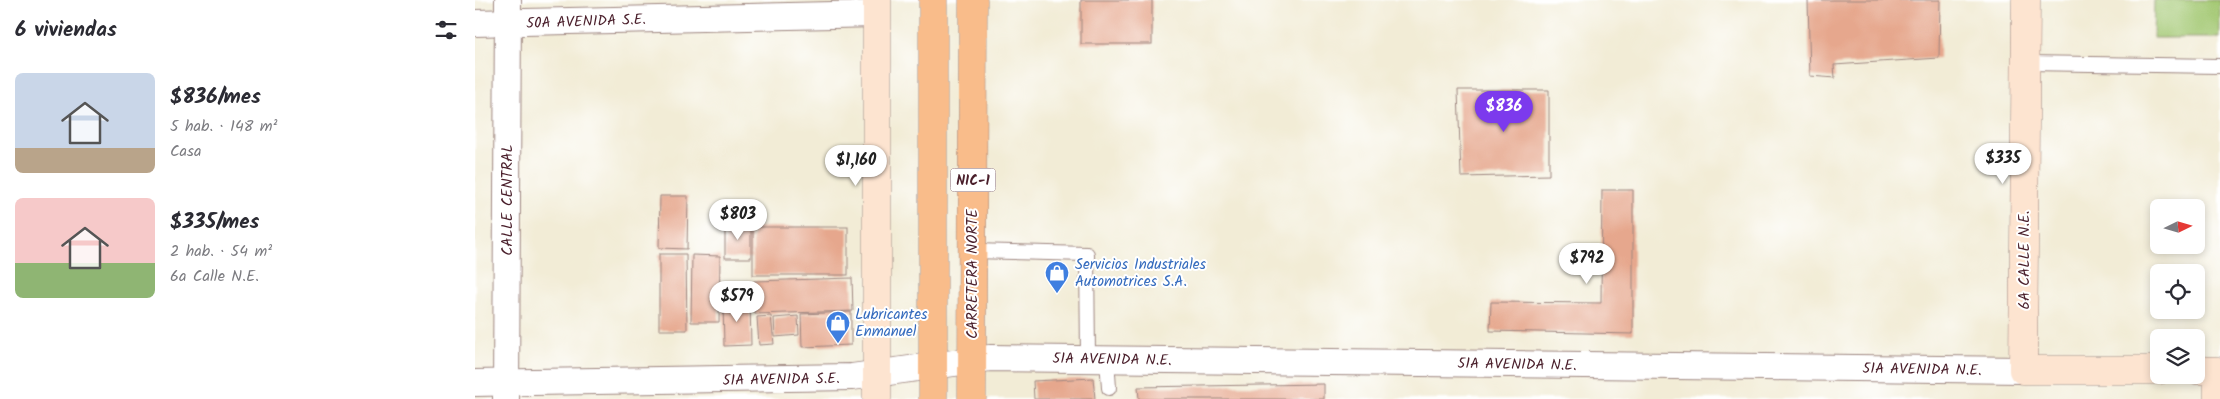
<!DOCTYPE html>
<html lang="es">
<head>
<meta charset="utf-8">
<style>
	:root { --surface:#fff; --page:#f2f2f3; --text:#2b2b33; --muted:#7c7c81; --accent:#7c3aed }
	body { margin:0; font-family:Kalam,sans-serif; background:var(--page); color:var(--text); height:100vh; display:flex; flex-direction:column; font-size:19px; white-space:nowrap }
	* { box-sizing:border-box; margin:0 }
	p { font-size:16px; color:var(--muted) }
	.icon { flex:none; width:28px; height:28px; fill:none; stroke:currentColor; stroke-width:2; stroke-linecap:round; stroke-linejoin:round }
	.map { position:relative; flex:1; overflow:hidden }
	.details { display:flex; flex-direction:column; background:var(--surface); width:475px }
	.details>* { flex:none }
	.needle { width:32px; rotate:85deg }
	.controls { position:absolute; left:1675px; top:199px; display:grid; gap:10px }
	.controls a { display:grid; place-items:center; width:55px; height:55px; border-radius:8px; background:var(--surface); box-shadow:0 2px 8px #0003; font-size:25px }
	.price { position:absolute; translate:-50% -42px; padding:0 11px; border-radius:18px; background:#fff; color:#222; font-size:16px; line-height:32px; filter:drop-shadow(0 1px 2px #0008) }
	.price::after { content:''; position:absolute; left:50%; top:30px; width:15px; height:11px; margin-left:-8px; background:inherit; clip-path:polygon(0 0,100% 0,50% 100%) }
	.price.current { background:var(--accent); color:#fff }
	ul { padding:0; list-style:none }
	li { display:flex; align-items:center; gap:15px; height:125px; padding:0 15px }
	li span { display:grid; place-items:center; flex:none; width:140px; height:100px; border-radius:8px; color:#555 }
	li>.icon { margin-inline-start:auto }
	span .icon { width:60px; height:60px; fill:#fffc; stroke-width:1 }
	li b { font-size:21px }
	h2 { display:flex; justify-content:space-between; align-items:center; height:60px; padding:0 15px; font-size:21px }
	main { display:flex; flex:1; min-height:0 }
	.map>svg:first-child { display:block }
</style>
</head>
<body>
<main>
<section class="details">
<h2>6 viviendas<svg class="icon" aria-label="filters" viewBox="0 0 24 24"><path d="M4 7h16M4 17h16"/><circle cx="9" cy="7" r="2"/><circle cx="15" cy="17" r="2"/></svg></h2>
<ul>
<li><span style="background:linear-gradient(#c9d6e8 75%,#b9a48a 0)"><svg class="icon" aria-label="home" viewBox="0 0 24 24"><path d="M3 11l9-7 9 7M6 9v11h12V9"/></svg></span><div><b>$836/mes</b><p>5 hab. · 148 m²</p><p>Casa</p></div></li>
<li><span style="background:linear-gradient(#f6c9c9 65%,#8fb573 0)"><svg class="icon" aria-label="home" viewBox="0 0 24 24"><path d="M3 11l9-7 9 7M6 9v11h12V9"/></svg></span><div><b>$335/mes</b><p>2 hab. · 54 m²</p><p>6a Calle N.E.</p></div></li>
</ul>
</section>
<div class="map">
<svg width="1745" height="399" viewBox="0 0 1745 399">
	<rect width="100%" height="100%" fill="#fff"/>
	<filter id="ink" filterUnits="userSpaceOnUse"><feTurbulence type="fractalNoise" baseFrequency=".02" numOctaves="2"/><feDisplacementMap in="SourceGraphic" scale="10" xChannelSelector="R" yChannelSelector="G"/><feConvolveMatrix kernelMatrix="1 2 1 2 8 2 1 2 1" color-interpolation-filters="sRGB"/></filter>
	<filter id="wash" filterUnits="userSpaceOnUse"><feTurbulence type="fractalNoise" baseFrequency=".0096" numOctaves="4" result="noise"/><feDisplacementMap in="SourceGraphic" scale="20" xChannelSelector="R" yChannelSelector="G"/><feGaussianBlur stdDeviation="1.12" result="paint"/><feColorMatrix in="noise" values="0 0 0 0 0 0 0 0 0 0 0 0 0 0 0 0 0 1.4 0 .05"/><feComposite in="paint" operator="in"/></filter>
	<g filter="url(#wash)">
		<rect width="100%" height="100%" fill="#f2ecd6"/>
		<polygon fill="#a3c872" stroke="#76744e" points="1679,0 1745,0 1745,38 1678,38"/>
		<g id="blocks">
			<g fill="#e6a78d">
				<rect x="606" y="0" width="71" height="44"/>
				<polygon points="1333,0 1465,0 1464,58 1359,65 1360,78 1335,76"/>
				<polygon points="983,90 1074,90 1074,175 986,177"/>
				<polygon points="1127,190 1158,190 1158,334 1015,331 1016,302 1126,303"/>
				<polygon points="185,196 213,196 212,249 184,248"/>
				<rect x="250" y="224" width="26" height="34"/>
				<rect x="278" y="227" width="95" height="48"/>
				<polygon points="184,254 211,254 212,330 184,330"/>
				<polygon points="217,255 245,256 244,322 216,322"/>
				<polygon points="377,278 378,311 280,314 279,281"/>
				<polygon points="275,300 276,345 249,346 248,301"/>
				<polygon points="376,312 376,345 327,347 326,314"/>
				<polygon points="296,316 299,344 284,345 282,317"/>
				<polygon points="323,316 324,335 300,337 299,318"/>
				<polygon points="618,378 620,399 559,399 558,381"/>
				<polygon points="849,384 849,399 664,399 663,387"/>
			</g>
		</g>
	</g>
	<g filter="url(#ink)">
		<use href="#blocks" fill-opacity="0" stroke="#9e8680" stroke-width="1"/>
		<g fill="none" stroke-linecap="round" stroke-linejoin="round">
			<defs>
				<g id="lane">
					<polyline points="1550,63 1745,66"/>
					<polyline points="497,251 612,254 613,359"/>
					<polyline points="632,359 634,388"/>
				</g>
				<g id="street">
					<polyline points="0,23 402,14"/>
					<polyline points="0,383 377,377 515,358 1548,370"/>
					<polyline points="31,399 33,0"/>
				</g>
				<g id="secondary">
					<polyline points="1551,0 1548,370 1684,370"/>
					<polyline points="1721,370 1743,371 1743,399"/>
					<polyline points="402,399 402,0"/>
				</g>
				<g id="highway">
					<polyline points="458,399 458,0"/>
					<polyline points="497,399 498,0"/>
				</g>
			</defs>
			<use href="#lane" stroke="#9e8680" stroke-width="16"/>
			<use href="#street" stroke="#9e8680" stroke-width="28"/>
			<use href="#secondary" stroke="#9e8680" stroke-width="29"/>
			<use href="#highway" stroke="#9e8680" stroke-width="29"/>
			<use href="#lane" stroke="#fff" stroke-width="14"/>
			<use href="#street" stroke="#fff" stroke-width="26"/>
			<use href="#secondary" stroke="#fde4d0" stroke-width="28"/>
			<use href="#highway" stroke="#f9bc8a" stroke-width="28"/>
		</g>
	</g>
	<defs>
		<symbol id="shop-pin" viewBox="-11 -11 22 30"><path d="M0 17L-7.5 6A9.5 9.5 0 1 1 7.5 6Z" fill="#3f7fe0" stroke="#fff"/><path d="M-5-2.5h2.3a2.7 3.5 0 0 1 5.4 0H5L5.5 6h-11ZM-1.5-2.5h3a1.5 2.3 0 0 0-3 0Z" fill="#fff"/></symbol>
	</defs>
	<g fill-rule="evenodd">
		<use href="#shop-pin" x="568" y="259" width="28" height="38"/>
		<use href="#shop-pin" x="349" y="309" width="28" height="38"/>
	</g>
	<g text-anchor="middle" stroke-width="4" stroke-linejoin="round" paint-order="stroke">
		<rect fill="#fff" stroke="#80626b" stroke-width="1" x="475.5" y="168.5" width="45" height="23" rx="4"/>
		<g font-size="14" font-weight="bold" fill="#4a1f2b">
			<text x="498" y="185">NIC-1</text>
		</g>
		<g font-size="15" fill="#4a1f2b" stroke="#fff">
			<text transform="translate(111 21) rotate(-2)" y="5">50A AVENIDA S.E.</text>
			<text transform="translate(32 200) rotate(-90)" y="5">CALLE CENTRAL</text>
			<text transform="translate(1549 260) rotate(-90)" y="5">6A CALLE N.E.</text>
			<text transform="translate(497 274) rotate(-90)" y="5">CARRETERA NORTE</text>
			<text transform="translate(637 359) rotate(1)" y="5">51A AVENIDA N.E.</text>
			<text transform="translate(1042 364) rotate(1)" y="5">51A AVENIDA N.E.</text>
			<text transform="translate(1447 369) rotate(1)" y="5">51A AVENIDA N.E.</text>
			<text transform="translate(306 379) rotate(-1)" y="5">51A AVENIDA S.E.</text>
		</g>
		<g font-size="15" fill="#366cbe" stroke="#fff" text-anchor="start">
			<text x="600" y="269">Servicios Industriales<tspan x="600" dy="17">Automotrices S.A.</tspan></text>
			<text x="380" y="319">Lubricantes<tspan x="380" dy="17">Enmanuel</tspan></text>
		</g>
	</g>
</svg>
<div class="controls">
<a><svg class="needle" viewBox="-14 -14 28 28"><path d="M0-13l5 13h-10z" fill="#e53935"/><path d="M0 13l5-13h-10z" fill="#7c7c81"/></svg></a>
<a><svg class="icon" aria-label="locate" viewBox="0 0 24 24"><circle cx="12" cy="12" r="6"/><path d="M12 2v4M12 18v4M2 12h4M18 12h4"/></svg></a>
<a><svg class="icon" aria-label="layers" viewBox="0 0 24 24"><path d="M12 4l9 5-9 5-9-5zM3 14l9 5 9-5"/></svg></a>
</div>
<b class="price current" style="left:1029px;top:133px">$836</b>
<b class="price" style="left:1528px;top:185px">$335</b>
<b class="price" style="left:381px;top:187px">$1,160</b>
<b class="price" style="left:263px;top:241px">$803</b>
<b class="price" style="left:1112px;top:285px">$792</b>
<b class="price" style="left:262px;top:323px">$579</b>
</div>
</main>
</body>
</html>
